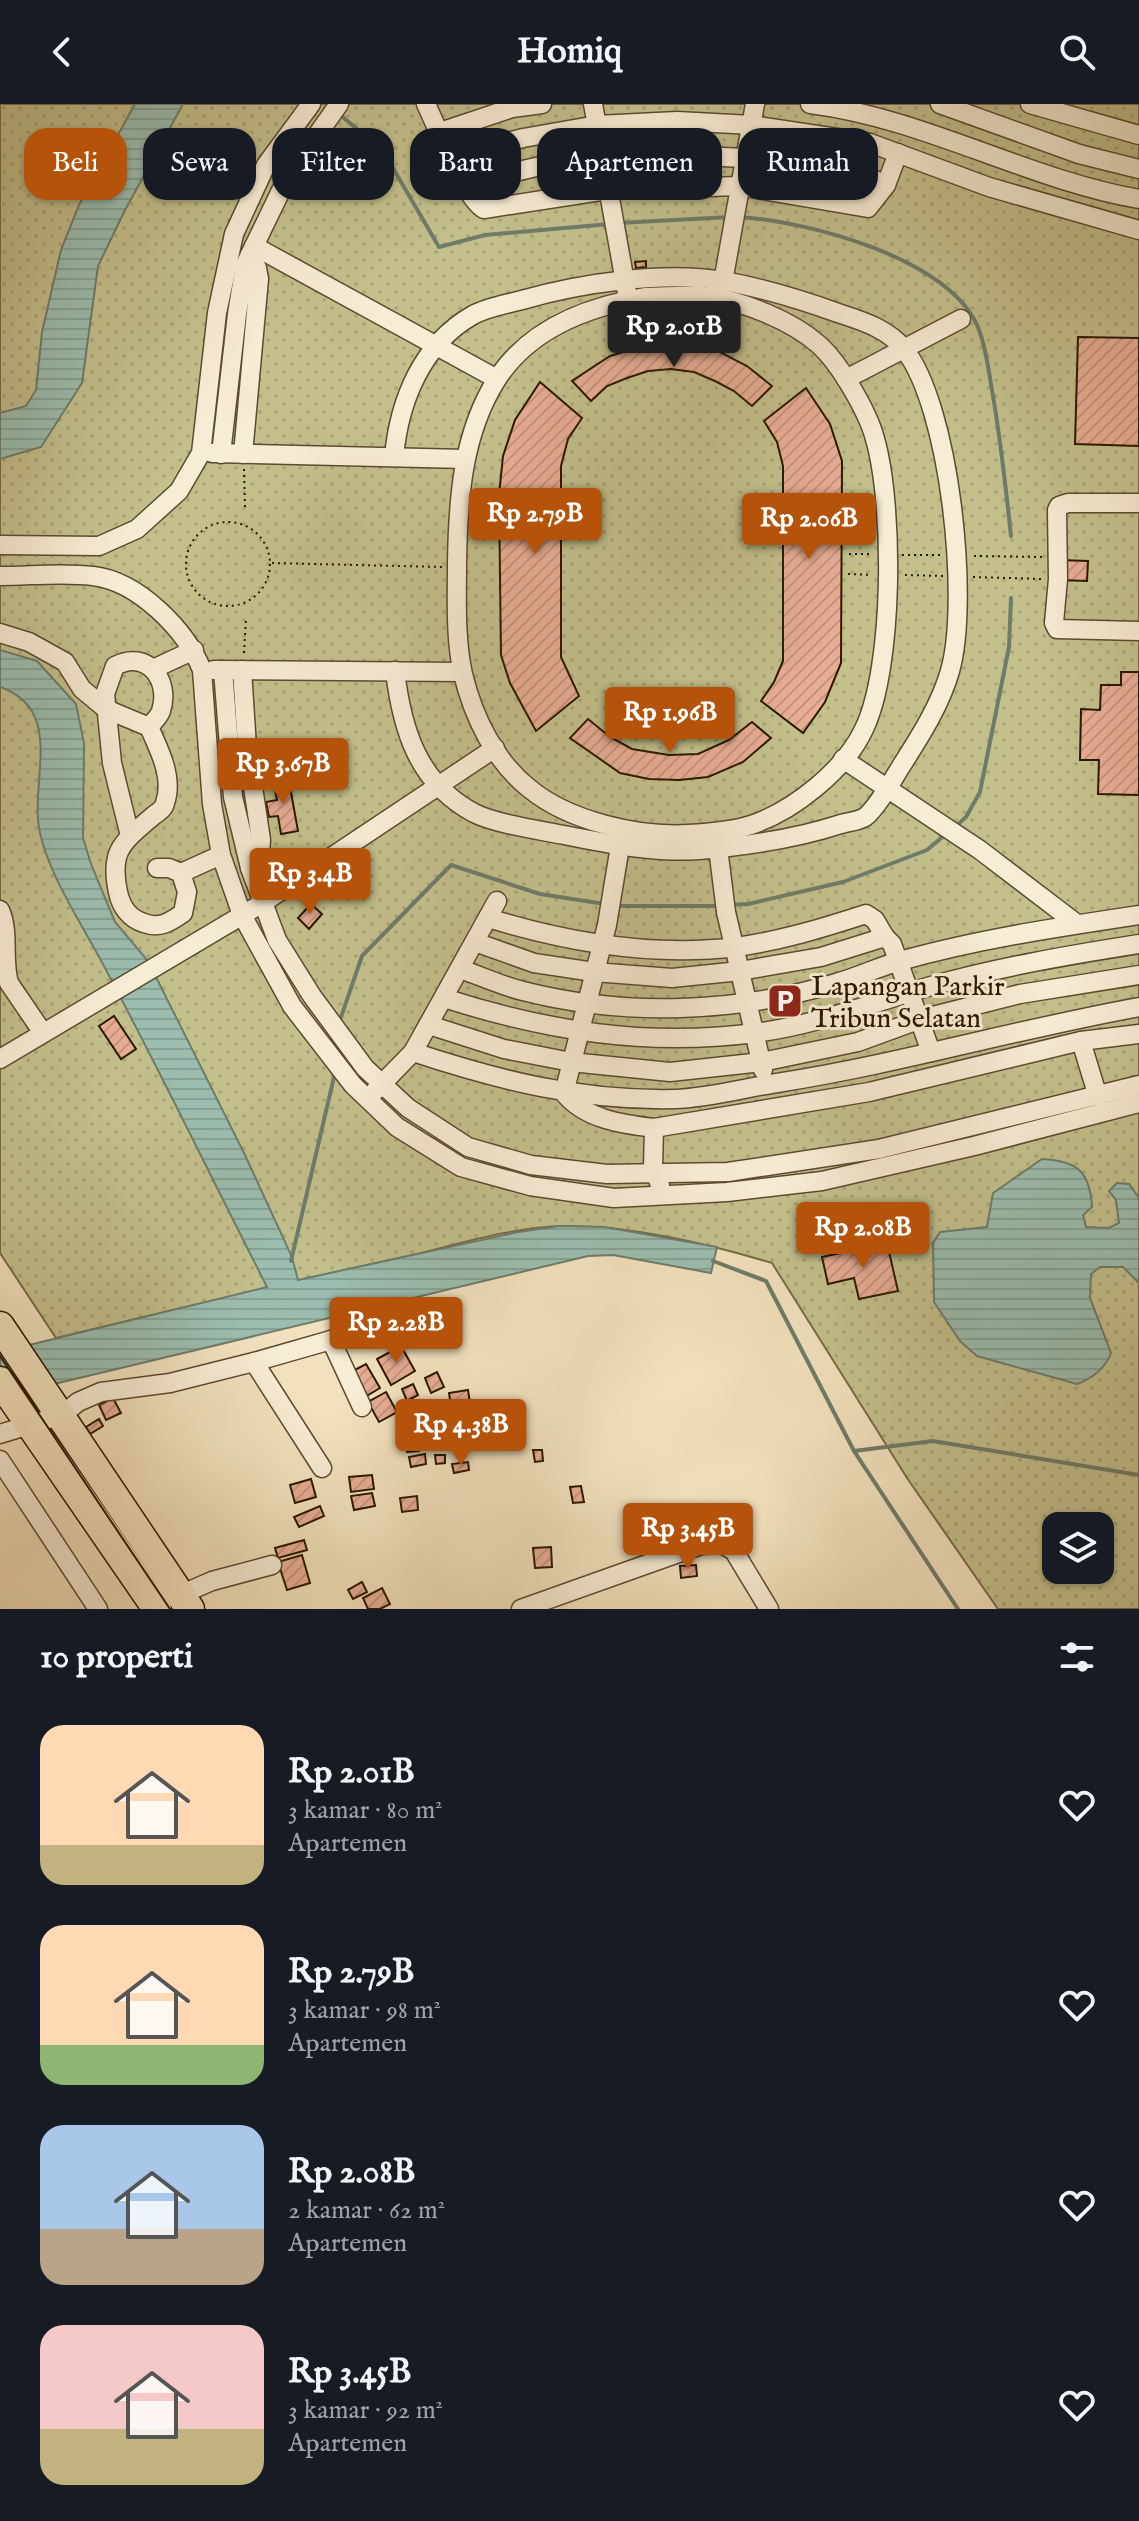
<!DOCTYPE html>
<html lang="id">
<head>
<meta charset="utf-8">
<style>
	:root { --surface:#171b24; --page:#20242c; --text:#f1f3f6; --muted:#9ea1a6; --accent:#b45309 }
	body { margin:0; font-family:"IM FELL English",serif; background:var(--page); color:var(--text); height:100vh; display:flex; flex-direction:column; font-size:30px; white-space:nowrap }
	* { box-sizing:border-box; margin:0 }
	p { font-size:26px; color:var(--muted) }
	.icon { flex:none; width:44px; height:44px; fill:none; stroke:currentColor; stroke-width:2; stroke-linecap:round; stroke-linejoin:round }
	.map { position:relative; height:1505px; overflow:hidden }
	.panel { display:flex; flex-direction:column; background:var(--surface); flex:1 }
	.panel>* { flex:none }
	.banner { position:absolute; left:24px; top:24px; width:1092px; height:72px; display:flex; gap:16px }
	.buttons { position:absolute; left:1042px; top:1408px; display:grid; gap:16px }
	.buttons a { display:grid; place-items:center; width:72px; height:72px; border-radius:16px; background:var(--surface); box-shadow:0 2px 6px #0004; font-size:40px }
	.price { position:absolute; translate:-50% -68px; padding:0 18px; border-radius:8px; background:var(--accent); color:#fff; font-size:26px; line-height:52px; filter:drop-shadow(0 2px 4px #0008) }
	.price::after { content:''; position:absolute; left:50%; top:48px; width:24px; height:18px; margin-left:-12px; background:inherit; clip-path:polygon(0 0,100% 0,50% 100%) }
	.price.selected { background:#222; color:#fff }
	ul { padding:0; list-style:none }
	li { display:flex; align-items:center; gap:24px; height:200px; padding:0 40px }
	li span { display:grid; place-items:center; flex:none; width:224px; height:160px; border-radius:24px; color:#555 }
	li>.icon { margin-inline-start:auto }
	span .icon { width:96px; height:96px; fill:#fffc; stroke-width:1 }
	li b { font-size:34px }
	h2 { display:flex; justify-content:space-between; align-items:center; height:96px; padding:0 40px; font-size:34px }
	.chip { padding:0 28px; border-radius:24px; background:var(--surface); box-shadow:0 2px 6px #0004; font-size:28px; line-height:72px }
	.chip.selected { background:var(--accent); color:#fff }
	header { display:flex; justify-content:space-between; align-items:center; height:104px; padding:0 40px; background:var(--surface); font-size:36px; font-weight:700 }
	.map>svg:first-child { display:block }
</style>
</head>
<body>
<header><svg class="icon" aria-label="back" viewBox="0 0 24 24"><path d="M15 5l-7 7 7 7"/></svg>Homiq<svg class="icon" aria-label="search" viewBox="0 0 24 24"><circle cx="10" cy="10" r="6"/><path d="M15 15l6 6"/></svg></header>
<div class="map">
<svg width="1139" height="1505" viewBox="0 0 1139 1505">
	<defs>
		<pattern id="park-dots" width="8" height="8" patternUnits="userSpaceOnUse" patternTransform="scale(2)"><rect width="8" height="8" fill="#c3c08c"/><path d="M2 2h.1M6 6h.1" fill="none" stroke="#a8a477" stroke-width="1.8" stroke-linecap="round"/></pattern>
		<pattern id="water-rules" width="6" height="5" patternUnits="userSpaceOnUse" patternTransform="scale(2)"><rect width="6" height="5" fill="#9bbeb0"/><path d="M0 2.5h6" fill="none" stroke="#86a396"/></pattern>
		<pattern id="building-hatch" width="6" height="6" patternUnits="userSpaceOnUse" patternTransform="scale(2)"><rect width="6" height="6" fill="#e8ad95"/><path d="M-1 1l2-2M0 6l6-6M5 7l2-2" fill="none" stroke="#c7947f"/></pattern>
	</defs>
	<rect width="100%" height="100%" fill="#f2e1bd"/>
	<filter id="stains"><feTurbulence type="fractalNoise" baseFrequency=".0025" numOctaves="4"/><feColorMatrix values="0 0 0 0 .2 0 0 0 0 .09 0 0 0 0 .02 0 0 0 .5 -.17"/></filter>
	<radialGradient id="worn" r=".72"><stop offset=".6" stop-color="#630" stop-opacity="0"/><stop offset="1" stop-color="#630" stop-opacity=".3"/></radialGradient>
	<path fill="url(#park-dots)" stroke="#776c46" stroke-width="2" fill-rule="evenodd" d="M0 0H1139V1505H998L907 1374 772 1159C705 1139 634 1122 564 1122 511 1123 456 1141 404 1153 288 1178 172 1206 56 1234L0 1149ZM1056 1422H1100V1466H1056Z"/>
	<g fill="url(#water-rules)" stroke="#6e7c6a" stroke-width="2">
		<polygon points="135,0 183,0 124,108 98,162 82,279 41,343 0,355 0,309 26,302 36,286 42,228 61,146 79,101"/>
		<path d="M0 546 37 557 76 600 84 639 83 734 91 760 115 818 148 857 245 1051 292 1153 298 1176 518 1128 560 1122 605 1123 717 1143 711 1169 613 1151 588 1152 0 1293V1248L267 1183C213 1077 161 969 105 864 84 823 42 762 38 716 34 668 61 604 0 583Z"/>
		<path d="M1042 1055C1077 1057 1090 1067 1092 1103L1083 1111 1086 1123 1109 1124 1119 1119 1116 1096 1109 1087 1117 1079 1129 1080 1139 1094V1179L1123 1163H1100L1091 1170 1090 1194 1111 1249C1105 1265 1093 1274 1077 1280L977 1252 960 1237 934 1198 933 1139 940 1128 987 1123 993 1089Z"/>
	</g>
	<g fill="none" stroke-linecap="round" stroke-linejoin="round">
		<g stroke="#6e7c6a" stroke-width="4">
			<polyline points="338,9 383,47 439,143 485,131 610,120"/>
			<path d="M739 113C808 117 953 155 979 226 987 247 989 270 993 292 1001 339 1006 385 1011 432"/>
			<polyline points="619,119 730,113"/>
			<polyline points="956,722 966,713 980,688 1009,543 1011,494"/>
			<polyline points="729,801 748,800 843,778 927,746 946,730"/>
			<polyline points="617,802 720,802"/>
			<polyline points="340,916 362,852 451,761 540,790 605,800"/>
			<polyline points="291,1157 334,973"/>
			<polyline points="713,1157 766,1177 854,1347 958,1505"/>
			<polyline points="854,1347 933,1337 1139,1371"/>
		</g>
	</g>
	<g fill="url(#building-hatch)" stroke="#2b1800" stroke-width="2">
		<polygon points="646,157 646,163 636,164 635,158"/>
		<polygon points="1078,233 1139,234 1139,342 1075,340"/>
		<polygon points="670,238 716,246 747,262 772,282 752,302 734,287 715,277 694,268 671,265 648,267 627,274 607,282 591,297 572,277 610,252 647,241"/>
		<polygon points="540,278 582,314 568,335 561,362 561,553 579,592 536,627 510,579 501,551 499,391 503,352 515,316"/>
		<polygon points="806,284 830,320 842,357 841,559 825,598 803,629 761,597 774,578 783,557 783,362 777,338 764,317"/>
		<polygon points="1060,456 1088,457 1087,477 1060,476"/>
		<polygon points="1121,568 1139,568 1139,691 1098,690 1099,656 1080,656 1081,605 1100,606 1101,581 1121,581"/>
		<polygon points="588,615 610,633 632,645 669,651 698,650 729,636 752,618 771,634 743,658 708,673 679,676 649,675 620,669 570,634"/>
		<polygon points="288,672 298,727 281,730 278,712 269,713 266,698 277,696 273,675"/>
		<polygon points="311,800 322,810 309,825 298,814"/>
		<polygon points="114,912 136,945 121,955 99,922"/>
		<polygon points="887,1139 898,1187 859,1195 854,1174 828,1180 822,1153"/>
		<polygon points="401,1242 415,1267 391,1281 377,1255"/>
		<polygon points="366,1260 380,1284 363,1294 349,1269"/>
		<polygon points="437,1268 444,1283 431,1289 425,1274"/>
		<polygon points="413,1280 418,1291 407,1297 402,1285"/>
		<polygon points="468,1286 470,1299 451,1303 449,1289"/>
		<polygon points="386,1288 397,1308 379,1318 368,1298"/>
		<polygon points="113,1294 121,1309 106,1316 99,1301"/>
		<polygon points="408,1311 413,1326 402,1329 397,1314"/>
		<polygon points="99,1315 103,1322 90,1330 86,1323"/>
		<polygon points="457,1326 460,1342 448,1344 444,1329"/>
		<polygon points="432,1327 434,1345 424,1346 422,1328"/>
		<polygon points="418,1330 419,1347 407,1348 406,1332"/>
		<polygon points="533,1346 542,1346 543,1357 535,1358"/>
		<polygon points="425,1350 426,1360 411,1363 409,1353"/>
		<polygon points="435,1351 445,1351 445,1359 436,1360"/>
		<polygon points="468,1358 469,1366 454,1369 452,1360"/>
		<polygon points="372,1371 374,1385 351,1388 349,1373"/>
		<polygon points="311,1375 316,1393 295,1399 290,1381"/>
		<polygon points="581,1382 584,1398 573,1399 570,1383"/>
		<polygon points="372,1389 375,1402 354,1406 351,1392"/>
		<polygon points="417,1392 418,1406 402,1408 400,1394"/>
		<polygon points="320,1402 324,1412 299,1423 294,1413"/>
		<polygon points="648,1408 649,1422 629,1424 628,1410"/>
		<polygon points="700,1421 701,1436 673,1438 672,1423"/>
		<polygon points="304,1436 307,1446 278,1454 275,1444"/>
		<polygon points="551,1443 552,1463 535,1464 533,1444"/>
		<polygon points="302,1451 310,1479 287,1486 278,1458"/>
		<polygon points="696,1461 697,1472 681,1474 680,1462"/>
		<polygon points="362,1478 367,1488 353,1495 348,1486"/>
		<polygon points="382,1484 390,1500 380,1505 368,1505 363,1494"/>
	</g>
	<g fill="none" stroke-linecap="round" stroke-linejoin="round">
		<defs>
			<g id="minor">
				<path d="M426 0C437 23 465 95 484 105L607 86 740 82 868 104 886 81 898 49"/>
				<polyline points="593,0 627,189"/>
				<path d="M810 0C924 14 1026 75 1139 95"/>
				<polyline points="940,0 1079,50 1139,65"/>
				<polyline points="1030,0 1139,31"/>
				<polyline points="440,28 512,4 542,0"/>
				<polyline points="452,53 523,34 597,21 677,17 752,21 870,39 989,83 1139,126"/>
				<polyline points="464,80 536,63 602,55 678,51 745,54 855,67 886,81"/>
				<polyline points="254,142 497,275"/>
				<polyline points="721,189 755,0"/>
				<path d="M646 193C667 193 689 190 710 193 743 197 792 217 818 240 839 258 868 308 875 335 894 401 894 563 864 625 845 666 793 707 751 721 732 727 707 729 688 730 638 733 569 717 530 685 495 658 473 612 463 570 455 534 457 495 457 459 458 396 462 330 497 275 530 224 590 202 646 193Z"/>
				<polyline points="846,275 961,215"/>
				<polyline points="212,349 465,355"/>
				<polyline points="221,350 237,210 245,161 288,72 339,0"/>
				<polyline points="243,350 259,175 257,164 250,150"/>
				<path d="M394 353C399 297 422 240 473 211 487 203 507 200 522 196 581 179 663 167 724 177 762 184 802 196 838 209 862 217 887 224 904 245 950 302 970 497 950 567 940 602 919 634 900 664 892 677 876 705 865 713 859 717 848 718 841 720 795 735 747 742 699 746 654 749 609 740 564 731 539 726 496 720 474 709 418 679 402 626 395 567"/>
				<polyline points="1139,399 1068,399 1059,402 1057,406 1058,475 1054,519 1057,525 1139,527"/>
				<polyline points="0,441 99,442 137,425 179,387 201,349 217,209 234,130 266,61 311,0"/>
				<path d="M0 472C30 472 63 468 93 472 138 477 186 526 202 566L212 700 221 751 242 811 292 902 353 981 397 1023 461 1063 530 1082 614 1094 727 1088 822 1077 974 1042 1139 999"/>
				<path d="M0 529 29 538 65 558 82 585 106 605 149 623C159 646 174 673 165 699 164 705 158 708 153 712 123 738 109 746 118 788 121 803 130 815 144 819 160 825 170 818 183 809L187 788 181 769 169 764H157"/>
				<polyline points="153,565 194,546"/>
				<polyline points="213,566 462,568"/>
				<polyline points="223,566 233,693 250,764 277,836 312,892 365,964 408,1004 468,1043 531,1061 607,1070 728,1068 879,1045 1139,981"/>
				<polyline points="242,566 247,643 261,736 260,749 250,764"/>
				<polyline points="843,655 980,746 1077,820"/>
				<path d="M622 730 607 821 564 989C585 1015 621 1020 654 1024L869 988 1081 937 1139 930"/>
				<path d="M130 732 112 659 105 590 115 562C147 545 171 576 161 607 159 613 153 618 149 623"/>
				<polyline points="718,744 726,808 763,966"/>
				<polyline points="181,769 221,751"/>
				<path d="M497 797 413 948C501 977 581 997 675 995 708 994 744 984 777 979 899 960 1017 925 1139 903"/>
				<path d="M0 806C10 829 2 855 9 879L43 929"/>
				<path d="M488 814C566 838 654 853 736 843 780 837 823 824 866 810L875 816 885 833"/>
				<polyline points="475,838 534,859 594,868 672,874 740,867 821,853 885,833 892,840 931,948"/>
				<path d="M460 865C481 872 502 882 523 887 625 913 736 909 836 879 858 873 878 863 900 857 978 835 1059 823 1139 811"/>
				<path d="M444 894C547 927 646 943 755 929 816 921 872 899 931 882 999 863 1069 851 1139 840"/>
				<polyline points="429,921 504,945 571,958 670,968 762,958 858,938 921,915 1020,890 1139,871"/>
				<polyline points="1081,937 1098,993"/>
				<polyline points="0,955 261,800 495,644"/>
				<polyline points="375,987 413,948"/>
				<polyline points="654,1024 653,1063 660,1081"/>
				<polyline points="331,1236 362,1303"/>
				<polyline points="254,1258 331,1236 376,1229"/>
				<polyline points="0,1330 62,1311 78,1298 101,1288 170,1279 254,1258 322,1364"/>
				<polyline points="0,1356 98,1505"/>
				<polyline points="180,1491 212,1477 272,1461"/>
				<polyline points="521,1505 701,1441 722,1440 734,1447 769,1505"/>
			</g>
			<g id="highway">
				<polyline points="0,1222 190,1505"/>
				<polyline points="0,1277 157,1505"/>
			</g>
		</defs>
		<use href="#minor" stroke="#5d4a2f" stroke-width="21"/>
		<use href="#highway" stroke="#2b1800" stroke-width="31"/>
		<g stroke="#2b1800" stroke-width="2" stroke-dasharray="2 4" stroke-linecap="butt">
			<polyline points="244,365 245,404"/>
			<circle cx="228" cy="460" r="42"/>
			<polyline points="849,450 872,450"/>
			<polyline points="902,451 940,451"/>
			<polyline points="974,452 1044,453"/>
			<polyline points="272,459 442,463"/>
			<polyline points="848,470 871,471"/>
			<polyline points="905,471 943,472"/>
			<polyline points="973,473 1043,475"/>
			<polyline points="244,549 246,514"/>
		</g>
		<use href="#minor" stroke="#f7ecd4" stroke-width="18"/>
		<use href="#highway" stroke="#f2e1bd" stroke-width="28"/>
		<polyline stroke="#2b1800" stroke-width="2" points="0,1252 170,1505"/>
	</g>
	<defs>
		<symbol id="parking-square" viewBox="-11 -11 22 22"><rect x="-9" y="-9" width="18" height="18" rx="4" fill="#8f2418" stroke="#f7ecd4"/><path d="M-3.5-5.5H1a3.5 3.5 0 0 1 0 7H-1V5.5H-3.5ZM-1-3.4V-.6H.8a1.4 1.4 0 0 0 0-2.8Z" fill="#fff"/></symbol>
	</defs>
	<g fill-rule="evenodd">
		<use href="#parking-square" x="765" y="877" width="40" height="40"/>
	</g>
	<g text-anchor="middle" stroke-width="6" stroke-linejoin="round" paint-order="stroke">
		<g font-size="28" fill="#2b1800" stroke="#f7ecd4" text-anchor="start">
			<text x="811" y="891">Lapangan Parkir<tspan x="811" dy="32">Tribun Selatan</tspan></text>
		</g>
	</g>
	<rect width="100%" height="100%" filter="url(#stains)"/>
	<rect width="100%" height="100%" fill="url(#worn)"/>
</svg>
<div class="buttons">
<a><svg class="icon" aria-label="layers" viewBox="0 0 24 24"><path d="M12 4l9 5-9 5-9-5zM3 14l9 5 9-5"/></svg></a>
</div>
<b class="price selected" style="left:674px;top:265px">Rp 2.01B</b>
<b class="price" style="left:535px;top:452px">Rp 2.79B</b>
<b class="price" style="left:809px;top:457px">Rp 2.06B</b>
<b class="price" style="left:670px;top:651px">Rp 1.96B</b>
<b class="price" style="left:283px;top:702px">Rp 3.67B</b>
<b class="price" style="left:310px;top:812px">Rp 3.4B</b>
<b class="price" style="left:863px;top:1166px">Rp 2.08B</b>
<b class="price" style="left:396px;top:1261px">Rp 2.28B</b>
<b class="price" style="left:461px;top:1363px">Rp 4.38B</b>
<b class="price" style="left:688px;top:1467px">Rp 3.45B</b>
<div class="banner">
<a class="chip selected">Beli</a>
<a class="chip">Sewa</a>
<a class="chip">Filter</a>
<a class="chip">Baru</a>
<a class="chip">Apartemen</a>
<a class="chip">Rumah</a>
</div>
</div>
<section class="panel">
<h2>10 properti<svg class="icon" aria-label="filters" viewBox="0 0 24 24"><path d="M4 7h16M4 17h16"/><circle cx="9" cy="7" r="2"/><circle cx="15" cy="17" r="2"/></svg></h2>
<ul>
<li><span style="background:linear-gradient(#ffd9b3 75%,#c2b280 0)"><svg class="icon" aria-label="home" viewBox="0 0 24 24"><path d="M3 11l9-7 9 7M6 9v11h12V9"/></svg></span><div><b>Rp 2.01B</b><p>3 kamar · 80 m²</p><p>Apartemen</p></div><svg class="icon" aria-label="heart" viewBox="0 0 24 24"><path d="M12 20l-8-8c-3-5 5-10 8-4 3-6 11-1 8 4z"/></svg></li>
<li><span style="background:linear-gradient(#ffd9b3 75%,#8fb573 0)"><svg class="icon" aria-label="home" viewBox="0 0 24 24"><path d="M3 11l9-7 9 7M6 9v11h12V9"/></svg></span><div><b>Rp 2.79B</b><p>3 kamar · 98 m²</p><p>Apartemen</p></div><svg class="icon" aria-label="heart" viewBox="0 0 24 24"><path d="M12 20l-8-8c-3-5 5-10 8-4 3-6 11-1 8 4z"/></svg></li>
<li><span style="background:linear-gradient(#a9c7e8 65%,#b9a48a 0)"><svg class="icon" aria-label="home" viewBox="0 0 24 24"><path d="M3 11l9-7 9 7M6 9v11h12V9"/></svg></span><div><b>Rp 2.08B</b><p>2 kamar · 62 m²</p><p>Apartemen</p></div><svg class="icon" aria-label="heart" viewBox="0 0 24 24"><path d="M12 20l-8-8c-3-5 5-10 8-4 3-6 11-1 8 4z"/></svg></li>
<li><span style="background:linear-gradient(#f6c9c9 65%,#c2b280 0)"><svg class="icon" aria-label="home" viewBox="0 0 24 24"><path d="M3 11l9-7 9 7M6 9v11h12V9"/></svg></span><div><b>Rp 3.45B</b><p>3 kamar · 92 m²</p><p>Apartemen</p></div><svg class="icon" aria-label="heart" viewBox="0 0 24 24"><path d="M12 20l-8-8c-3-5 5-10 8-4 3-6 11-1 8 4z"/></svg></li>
</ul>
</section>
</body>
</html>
